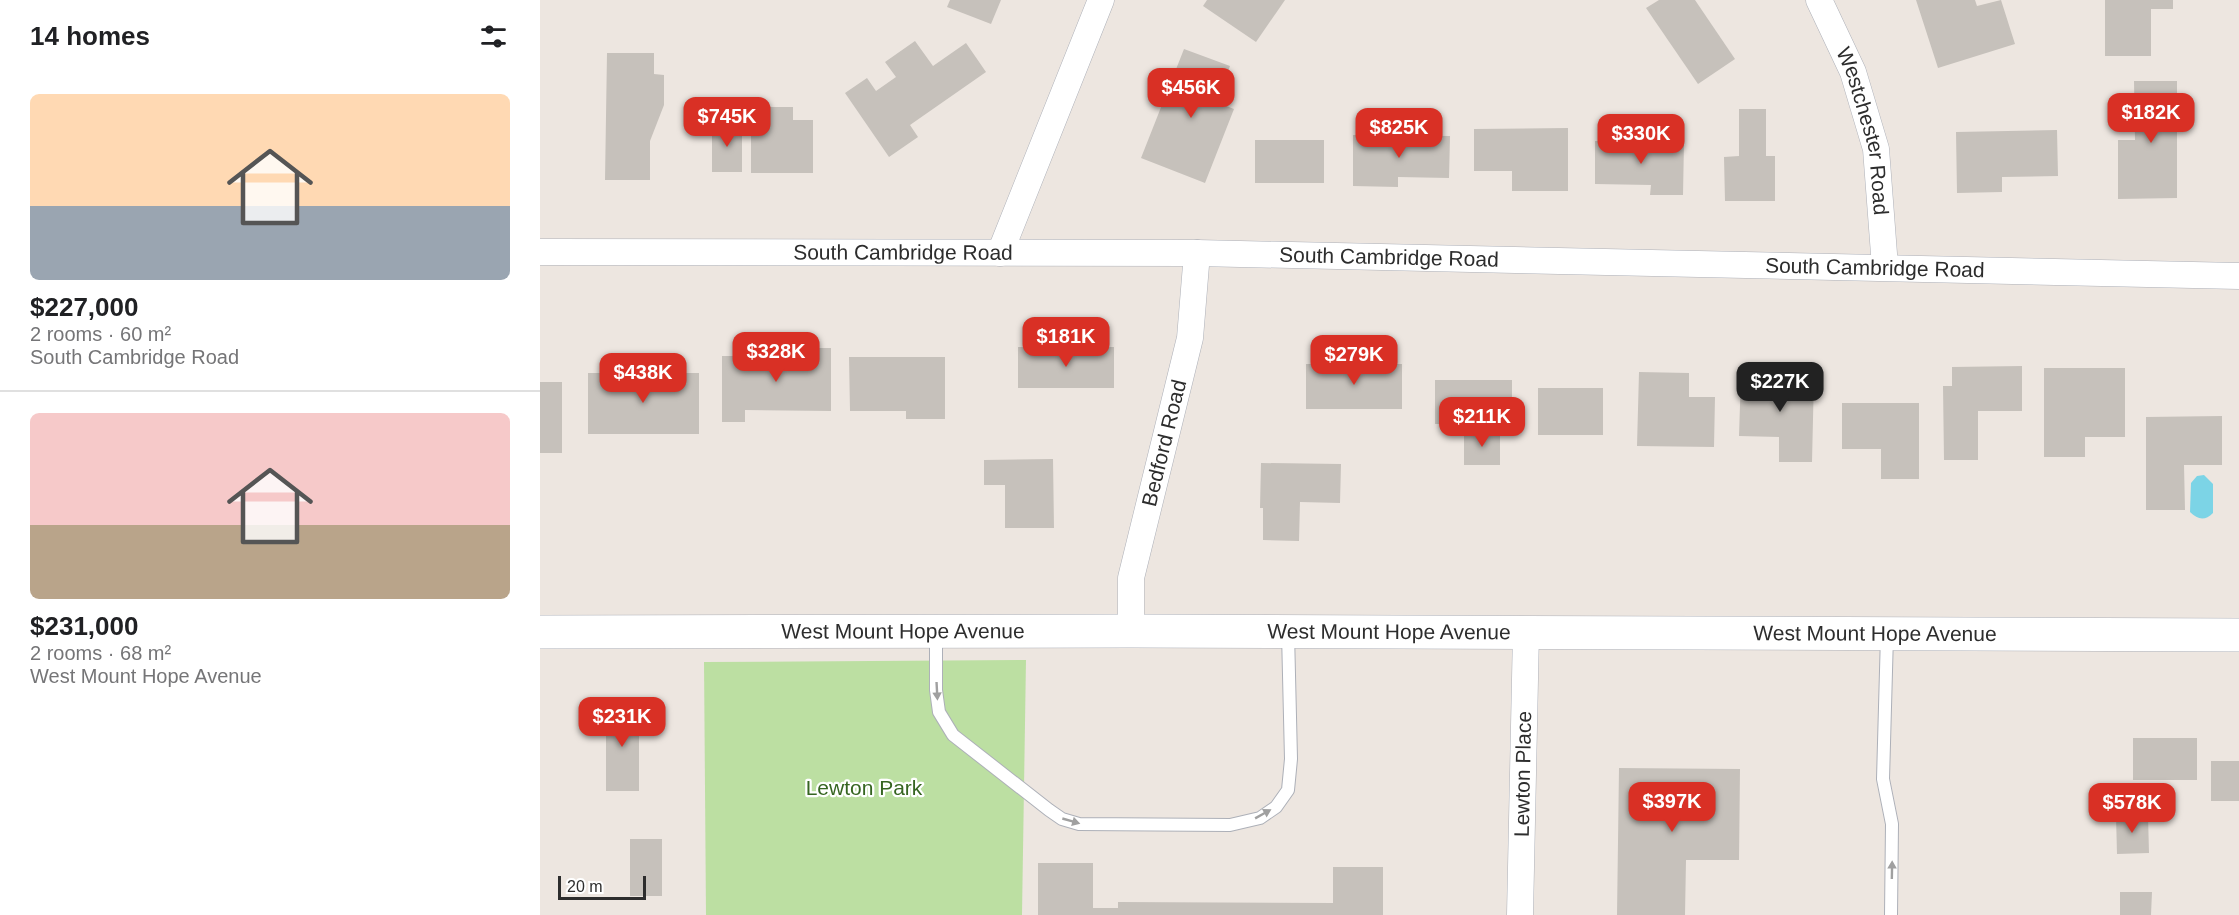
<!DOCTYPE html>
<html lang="en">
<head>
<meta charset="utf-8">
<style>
	:root { --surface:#fff; --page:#f2f2f2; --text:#202124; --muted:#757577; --line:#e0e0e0; --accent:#d93025 }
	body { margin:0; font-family:Arial,sans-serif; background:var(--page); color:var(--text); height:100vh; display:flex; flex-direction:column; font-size:22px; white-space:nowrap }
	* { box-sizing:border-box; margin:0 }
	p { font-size:20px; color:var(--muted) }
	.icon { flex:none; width:33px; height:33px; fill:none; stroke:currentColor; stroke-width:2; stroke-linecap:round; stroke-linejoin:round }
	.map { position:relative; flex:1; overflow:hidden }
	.sheet { display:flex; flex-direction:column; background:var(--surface); width:540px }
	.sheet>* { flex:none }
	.scale { position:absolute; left:18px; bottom:15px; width:88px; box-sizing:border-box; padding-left:6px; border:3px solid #2d2d2d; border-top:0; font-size:16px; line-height:21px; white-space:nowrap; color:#2d2d2d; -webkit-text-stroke:4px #fff; paint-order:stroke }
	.price { position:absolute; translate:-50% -51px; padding:0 14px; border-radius:12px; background:var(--accent); color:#fff; font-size:20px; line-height:39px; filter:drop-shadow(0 2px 3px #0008) }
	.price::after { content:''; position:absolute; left:50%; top:36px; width:18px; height:14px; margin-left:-9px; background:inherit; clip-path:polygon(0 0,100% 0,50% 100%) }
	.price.on { background:#222; color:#fff }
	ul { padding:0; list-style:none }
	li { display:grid; align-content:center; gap:12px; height:318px; padding:0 30px }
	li+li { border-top:2px solid var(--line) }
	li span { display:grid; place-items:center; height:186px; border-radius:9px; color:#555 }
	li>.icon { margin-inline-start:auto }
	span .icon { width:108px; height:108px; fill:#fffc; stroke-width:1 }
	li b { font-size:26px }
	h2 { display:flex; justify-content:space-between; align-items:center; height:72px; padding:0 30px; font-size:26px }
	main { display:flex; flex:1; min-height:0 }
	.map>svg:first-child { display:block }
</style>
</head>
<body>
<main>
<section class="sheet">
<h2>14 homes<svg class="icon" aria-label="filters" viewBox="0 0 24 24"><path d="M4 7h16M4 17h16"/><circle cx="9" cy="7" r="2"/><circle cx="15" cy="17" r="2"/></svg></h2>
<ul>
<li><span style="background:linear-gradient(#ffd9b3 60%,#9aa5b1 0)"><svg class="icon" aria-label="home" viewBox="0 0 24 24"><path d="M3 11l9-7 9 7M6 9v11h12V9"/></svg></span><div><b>$227,000</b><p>2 rooms · 60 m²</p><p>South Cambridge Road</p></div></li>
<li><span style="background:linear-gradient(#f6c9c9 60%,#b9a48a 0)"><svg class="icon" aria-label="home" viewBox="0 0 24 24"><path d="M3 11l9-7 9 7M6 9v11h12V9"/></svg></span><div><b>$231,000</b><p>2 rooms · 68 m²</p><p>West Mount Hope Avenue</p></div></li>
</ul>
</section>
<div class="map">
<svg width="1699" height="915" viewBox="0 0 1699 915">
	<rect width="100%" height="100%" fill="#ede6e0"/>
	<polygon fill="#bcdfa2" points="486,660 482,915 166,915 164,662"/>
	<path fill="#7cd4e6" d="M1664 475 1673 484V513C1665 521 1658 520 1650 512L1651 483 1657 476Z"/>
	<g fill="#c6c1bb">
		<polygon points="410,0 461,0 451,24 407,7"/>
		<polygon points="667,0 745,0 716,42 663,6"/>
		<polygon points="1119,0 1155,0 1195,59 1158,84 1106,8"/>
		<polygon points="1376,0 1435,0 1437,6 1461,0 1475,44 1398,68"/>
		<polygon points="1565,0 1633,0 1633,9 1611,9 1611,56 1565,56"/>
		<polygon points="375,41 393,66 426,43 446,72 370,125 378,137 349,157 305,93 327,78 336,91 356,77 345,62"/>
		<polygon points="644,49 690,66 676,102 694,109 665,183 601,158"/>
		<polygon points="67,53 114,53 114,74 124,75 124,105 110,141 110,180 65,180"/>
		<polygon points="1594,81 1637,81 1637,198 1578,199 1578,140 1595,140"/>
		<polygon points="211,107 253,107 253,120 273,120 273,173 211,173"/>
		<polygon points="1199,109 1226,109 1226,156 1235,156 1235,201 1185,201 1184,157 1199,156"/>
		<rect x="172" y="123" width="30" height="49"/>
		<polygon points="1028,128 1028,191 972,191 972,171 934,171 934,129"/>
		<polygon points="1517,130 1518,176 1462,177 1462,192 1417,193 1416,132"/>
		<polygon points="813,135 910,136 909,178 858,177 858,187 813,186"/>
		<rect x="715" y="140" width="69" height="43"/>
		<polygon points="1055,141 1144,142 1143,195 1110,195 1111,185 1055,184"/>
		<rect x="478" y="347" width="96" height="41"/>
		<polygon points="257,348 291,348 291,411 205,410 205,422 182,422 182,356 257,356"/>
		<polygon points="309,357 405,357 405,419 366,419 366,411 310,411"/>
		<rect x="766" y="364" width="96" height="45"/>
		<polygon points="1482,366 1482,411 1438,411 1438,460 1404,460 1403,386 1412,386 1412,367"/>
		<polygon points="1504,368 1585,368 1585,437 1545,437 1545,457 1504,457"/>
		<polygon points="1099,372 1149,373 1149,397 1175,397 1174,447 1097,446"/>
		<rect x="48" y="373" width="111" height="61"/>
		<polygon points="1201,374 1274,376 1272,462 1239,462 1239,437 1199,436"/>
		<rect x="895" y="380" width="77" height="44"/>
		<rect x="0" y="382" width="22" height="71"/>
		<rect x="998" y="388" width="65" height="47"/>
		<polygon points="1302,403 1379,403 1379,479 1341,479 1341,449 1302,449"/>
		<polygon points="1682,416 1682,465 1644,465 1645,510 1606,510 1606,417"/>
		<polygon points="924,431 960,432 960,465 924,465"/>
		<polygon points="513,459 514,528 465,528 465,485 444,485 444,460"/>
		<polygon points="721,463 801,464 800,503 760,502 759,541 723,540 723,508 720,508"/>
		<rect x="66" y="705" width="33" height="86"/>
		<rect x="1593" y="738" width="64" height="42"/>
		<rect x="1671" y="761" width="28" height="40"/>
		<polygon points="1079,768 1200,769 1199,860 1146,860 1145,915 1077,915"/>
		<polygon points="1608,815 1609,853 1577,854 1576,816"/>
		<rect x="90" y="839" width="32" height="57"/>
		<polygon points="498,863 553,863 553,908 578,908 578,902 793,903 793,867 843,867 843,915 498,915"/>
		<polygon points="1580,892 1612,892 1611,915 1580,915"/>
	</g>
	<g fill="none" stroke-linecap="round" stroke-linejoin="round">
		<defs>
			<g id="lane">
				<polyline points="396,633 396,690 399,712 413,735 509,810 522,819 539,824 690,825 720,818 736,807 748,790 751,759 748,633"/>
				<polyline points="1347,635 1343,779 1352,824 1351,915"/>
			</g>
			<g id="street">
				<path id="s1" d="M1279 0 1313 72 1336 149 1345 267"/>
				<path id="s2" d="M0 252 657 253 1699 276"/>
				<polyline points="460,253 561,0"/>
				<path id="s3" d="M591 631V578L650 338 657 253"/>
				<path id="s4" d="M980 915 986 632"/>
			</g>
			<g id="secondary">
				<path id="s5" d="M0 632 591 631 1699 635"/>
			</g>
		</defs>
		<use href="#lane" stroke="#adb0b8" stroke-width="14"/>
		<use href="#street" stroke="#adb0b8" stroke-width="27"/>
		<use href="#secondary" stroke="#adb0b8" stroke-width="34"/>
		<use href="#lane" stroke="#fff" stroke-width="12"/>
		<use href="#street" stroke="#fff" stroke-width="26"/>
		<use href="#secondary" stroke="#fff" stroke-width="33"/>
	</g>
	<defs><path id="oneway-solid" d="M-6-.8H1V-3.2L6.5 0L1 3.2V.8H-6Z" transform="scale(1.5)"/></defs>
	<g fill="#a0a0a0">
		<use href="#oneway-solid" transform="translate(397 691) rotate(87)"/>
		<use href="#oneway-solid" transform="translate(723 814) rotate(-29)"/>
		<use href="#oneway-solid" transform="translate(531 821) rotate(16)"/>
		<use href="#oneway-solid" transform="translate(1352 870) rotate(-89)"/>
	</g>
	<g text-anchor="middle" stroke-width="4.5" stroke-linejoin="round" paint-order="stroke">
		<g font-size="21" fill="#2d2d2d" stroke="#fff">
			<text dy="7" stroke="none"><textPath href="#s1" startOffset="140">Westchester Road</textPath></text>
			<text dy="7" stroke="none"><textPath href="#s2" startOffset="363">South Cambridge Road</textPath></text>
			<text dy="7" stroke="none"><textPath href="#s2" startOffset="849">South Cambridge Road</textPath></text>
			<text dy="7" stroke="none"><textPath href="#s2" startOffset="1335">South Cambridge Road</textPath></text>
			<text dy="7" stroke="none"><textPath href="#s3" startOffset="192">Bedford Road</textPath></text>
			<text dy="7" stroke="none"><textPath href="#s5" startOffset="363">West Mount Hope Avenue</textPath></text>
			<text dy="7" stroke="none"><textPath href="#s5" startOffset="849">West Mount Hope Avenue</textPath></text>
			<text dy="7" stroke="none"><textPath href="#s5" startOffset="1335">West Mount Hope Avenue</textPath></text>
			<text dy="7" stroke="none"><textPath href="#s4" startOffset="141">Lewton Place</textPath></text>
		</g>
		<g font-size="21" fill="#366521" stroke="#fff">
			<text x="324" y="795">Lewton Park</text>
		</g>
	</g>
</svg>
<div class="scale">20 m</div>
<b class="price" style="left:651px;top:119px">$456K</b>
<b class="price" style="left:1611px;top:144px">$182K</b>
<b class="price" style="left:187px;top:148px">$745K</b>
<b class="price" style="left:859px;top:159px">$825K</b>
<b class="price" style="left:1101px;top:165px">$330K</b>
<b class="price" style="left:526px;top:368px">$181K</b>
<b class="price" style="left:236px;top:383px">$328K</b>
<b class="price" style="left:814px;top:386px">$279K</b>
<b class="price" style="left:103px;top:404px">$438K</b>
<b class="price on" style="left:1240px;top:413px">$227K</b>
<b class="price" style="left:942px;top:448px">$211K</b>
<b class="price" style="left:82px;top:748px">$231K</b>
<b class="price" style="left:1132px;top:833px">$397K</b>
<b class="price" style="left:1592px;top:834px">$578K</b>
</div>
</main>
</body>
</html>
